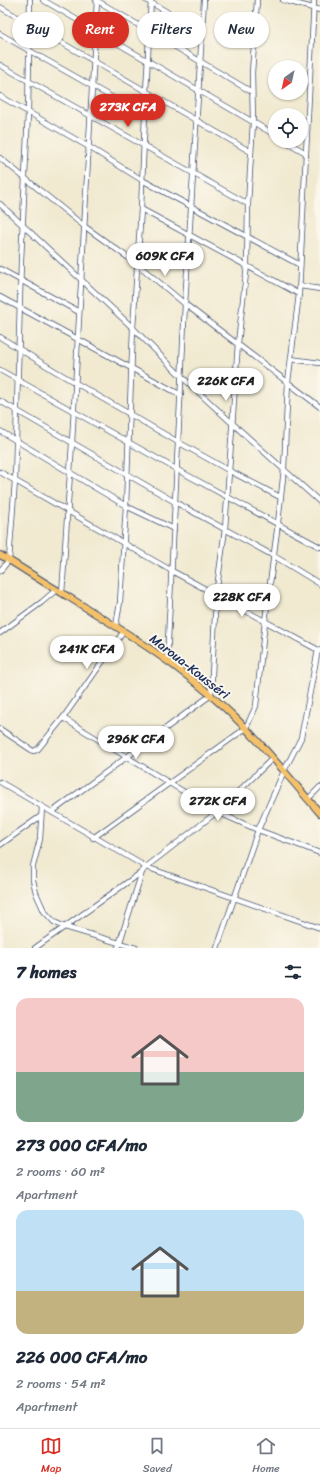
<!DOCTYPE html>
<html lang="en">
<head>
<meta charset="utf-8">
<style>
	:root { --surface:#fff; --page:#f2f2f3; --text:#1f2937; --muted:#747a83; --line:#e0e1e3; --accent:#d93025 }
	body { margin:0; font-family:Sriracha,sans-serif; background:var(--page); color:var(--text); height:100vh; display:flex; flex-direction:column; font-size:15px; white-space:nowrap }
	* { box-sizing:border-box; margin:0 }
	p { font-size:13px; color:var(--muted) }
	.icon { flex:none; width:22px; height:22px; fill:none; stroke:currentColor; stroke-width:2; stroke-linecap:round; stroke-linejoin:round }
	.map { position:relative; height:948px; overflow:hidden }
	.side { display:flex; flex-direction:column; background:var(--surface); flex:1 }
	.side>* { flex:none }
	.top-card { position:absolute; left:12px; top:12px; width:296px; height:36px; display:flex; gap:8px }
	.needle { width:26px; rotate:213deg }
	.controls { position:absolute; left:268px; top:60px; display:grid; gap:8px }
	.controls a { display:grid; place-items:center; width:40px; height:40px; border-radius:50%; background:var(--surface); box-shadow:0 1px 3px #0004; font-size:20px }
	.price { position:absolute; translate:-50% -34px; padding:0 9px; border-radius:14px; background:#fff; color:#222; font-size:13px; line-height:26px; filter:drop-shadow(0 1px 2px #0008) }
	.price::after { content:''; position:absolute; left:50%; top:24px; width:12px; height:9px; margin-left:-6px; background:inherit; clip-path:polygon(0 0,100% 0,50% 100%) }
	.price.current { background:var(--accent); color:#fff }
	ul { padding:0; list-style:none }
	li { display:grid; align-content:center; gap:8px; height:212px; padding:0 16px }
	li span { display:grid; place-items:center; height:124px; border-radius:12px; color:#555 }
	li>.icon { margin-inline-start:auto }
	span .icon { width:72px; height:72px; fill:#fffc; stroke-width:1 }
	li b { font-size:17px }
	h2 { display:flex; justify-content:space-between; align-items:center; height:48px; padding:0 16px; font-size:17px }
	.tag { padding:0 14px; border-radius:18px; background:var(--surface); box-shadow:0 1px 3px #0004; font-size:14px; line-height:36px }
	.tag.current { background:var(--accent); color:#fff }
	.tabs { display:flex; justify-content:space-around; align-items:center; height:56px; border-top:1px solid var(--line); background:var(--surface); font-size:11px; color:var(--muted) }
	.tabs a { display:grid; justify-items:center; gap:2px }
	.tabs .current { color:var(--accent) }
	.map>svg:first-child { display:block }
</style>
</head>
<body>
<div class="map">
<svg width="320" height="948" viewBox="0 0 320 948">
	<rect width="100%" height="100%" fill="#fbf7ec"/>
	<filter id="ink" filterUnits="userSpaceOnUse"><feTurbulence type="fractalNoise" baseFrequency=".025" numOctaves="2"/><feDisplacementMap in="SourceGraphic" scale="8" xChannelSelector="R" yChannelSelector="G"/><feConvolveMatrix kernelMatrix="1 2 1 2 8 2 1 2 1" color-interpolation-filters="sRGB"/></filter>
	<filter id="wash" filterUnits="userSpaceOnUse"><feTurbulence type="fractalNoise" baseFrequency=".012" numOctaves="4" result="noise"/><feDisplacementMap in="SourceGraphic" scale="16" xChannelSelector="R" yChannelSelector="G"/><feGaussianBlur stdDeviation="0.9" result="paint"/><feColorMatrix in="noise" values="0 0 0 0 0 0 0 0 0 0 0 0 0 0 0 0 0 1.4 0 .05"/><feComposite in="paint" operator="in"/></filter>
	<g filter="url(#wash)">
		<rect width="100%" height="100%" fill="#f1ead1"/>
	</g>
	<g filter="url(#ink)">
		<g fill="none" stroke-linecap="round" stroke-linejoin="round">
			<defs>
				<g id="minor">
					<polyline points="43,0 253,122 248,204 247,265 238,343 225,529 216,595 211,695 52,812"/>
					<polyline points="96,0 252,92"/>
					<polyline points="146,0 201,31"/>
					<polyline points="257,0 252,73 253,122 275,135"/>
					<polyline points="283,0 320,10"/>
					<polyline points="0,7 251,152"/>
					<polyline points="0,34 145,116"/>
					<polyline points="0,65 248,204"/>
					<polyline points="0,96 89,147 142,180 300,265"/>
					<polyline points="285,141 306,153 299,294"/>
					<polyline points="306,153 314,0"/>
					<polyline points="0,158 84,226 137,264 185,304 320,407"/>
					<polyline points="0,204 133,328 182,377 233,424 320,502"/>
					<polyline points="0,269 79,312"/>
					<polyline points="300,286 320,289"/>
					<polyline points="0,297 181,395"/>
					<polyline points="0,337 55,371 178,442 230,471 280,497"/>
					<polyline points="291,359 320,363"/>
					<polyline points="0,370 176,469 320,547"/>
					<polyline points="0,401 175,502 274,556 320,584"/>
					<polyline points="0,431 126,506 174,529"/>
					<polyline points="0,472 172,571 320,651"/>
					<polyline points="0,571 9,560 15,481 21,261 28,113 30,0"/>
					<polyline points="62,594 72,443 97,0"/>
					<polyline points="116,626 120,602 126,506 133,328 141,209 146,92 151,0"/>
					<polyline points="0,633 42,602 56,590"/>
					<polyline points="167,660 185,304 204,0"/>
					<polyline points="63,718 217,812 258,830 320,853"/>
					<polyline points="0,729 33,751 34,751 38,749 63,718 124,631"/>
					<polyline points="0,782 146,867 320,928"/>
					<polyline points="308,799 320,787"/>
					<polyline points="42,807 40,839 33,866 33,880 36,893 44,911 54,922 65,927 136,948"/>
					<polyline points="93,838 246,728 256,706 265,621 278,523 284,469 288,382 299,294 141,209"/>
					<polyline points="0,845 41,816"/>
					<polyline points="35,948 142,872"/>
					<polyline points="118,948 142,872 146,867 217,812 273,758"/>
					<polyline points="217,948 258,830 284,771 301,738 318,650"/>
				</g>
				<path id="highway" d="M0 555C21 567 41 581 62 593 119 628 176 662 225 708 260 740 289 778 320 813"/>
			</defs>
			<use href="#minor" stroke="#3b4b6f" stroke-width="6"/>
			<use href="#highway" stroke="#3b4b6f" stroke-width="8"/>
			<use href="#minor" stroke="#fff" stroke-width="4.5"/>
			<use href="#highway" stroke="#f4c16a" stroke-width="6"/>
		</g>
	</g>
	<g text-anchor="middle" stroke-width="4" stroke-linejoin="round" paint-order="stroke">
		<g font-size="13" fill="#1b2f5e" stroke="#fbf7ec">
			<text transform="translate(190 666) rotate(38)" y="5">Maroua-Kousséri</text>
		</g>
	</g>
</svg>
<div class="controls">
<a><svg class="needle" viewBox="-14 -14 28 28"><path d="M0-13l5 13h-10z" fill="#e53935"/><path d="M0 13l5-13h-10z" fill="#747a83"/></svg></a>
<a><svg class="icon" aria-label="locate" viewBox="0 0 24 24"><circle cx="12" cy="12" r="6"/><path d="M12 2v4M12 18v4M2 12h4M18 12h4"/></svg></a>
</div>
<b class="price current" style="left:128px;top:128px">273K CFA</b>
<b class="price" style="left:165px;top:277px">609K CFA</b>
<b class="price" style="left:226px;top:402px">226K CFA</b>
<b class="price" style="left:242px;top:618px">228K CFA</b>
<b class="price" style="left:87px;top:670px">241K CFA</b>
<b class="price" style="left:136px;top:760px">296K CFA</b>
<b class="price" style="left:218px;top:822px">272K CFA</b>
<div class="top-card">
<a class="tag">Buy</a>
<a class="tag current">Rent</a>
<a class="tag">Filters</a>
<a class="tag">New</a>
</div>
</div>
<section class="side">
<h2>7 homes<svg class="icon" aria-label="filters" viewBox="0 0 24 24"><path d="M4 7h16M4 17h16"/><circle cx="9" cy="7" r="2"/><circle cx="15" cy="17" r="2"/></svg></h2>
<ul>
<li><span style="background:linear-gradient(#f6c9c9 60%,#7fa58c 0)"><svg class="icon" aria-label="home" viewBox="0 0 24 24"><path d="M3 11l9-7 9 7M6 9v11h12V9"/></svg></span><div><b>273 000 CFA/mo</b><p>2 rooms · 60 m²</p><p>Apartment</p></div></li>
<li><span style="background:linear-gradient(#bfe0f5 65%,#c2b280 0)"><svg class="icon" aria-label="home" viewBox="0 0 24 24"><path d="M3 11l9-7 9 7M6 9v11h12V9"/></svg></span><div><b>226 000 CFA/mo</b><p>2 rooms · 54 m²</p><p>Apartment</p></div></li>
</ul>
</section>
<nav class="tabs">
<a class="current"><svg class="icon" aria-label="map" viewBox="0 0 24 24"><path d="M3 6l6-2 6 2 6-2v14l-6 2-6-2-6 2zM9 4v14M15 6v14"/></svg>Map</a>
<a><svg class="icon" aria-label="saved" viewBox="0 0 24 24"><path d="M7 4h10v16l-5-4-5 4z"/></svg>Saved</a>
<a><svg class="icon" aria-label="home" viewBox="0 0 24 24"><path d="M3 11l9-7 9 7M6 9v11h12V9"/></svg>Home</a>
</nav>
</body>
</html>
